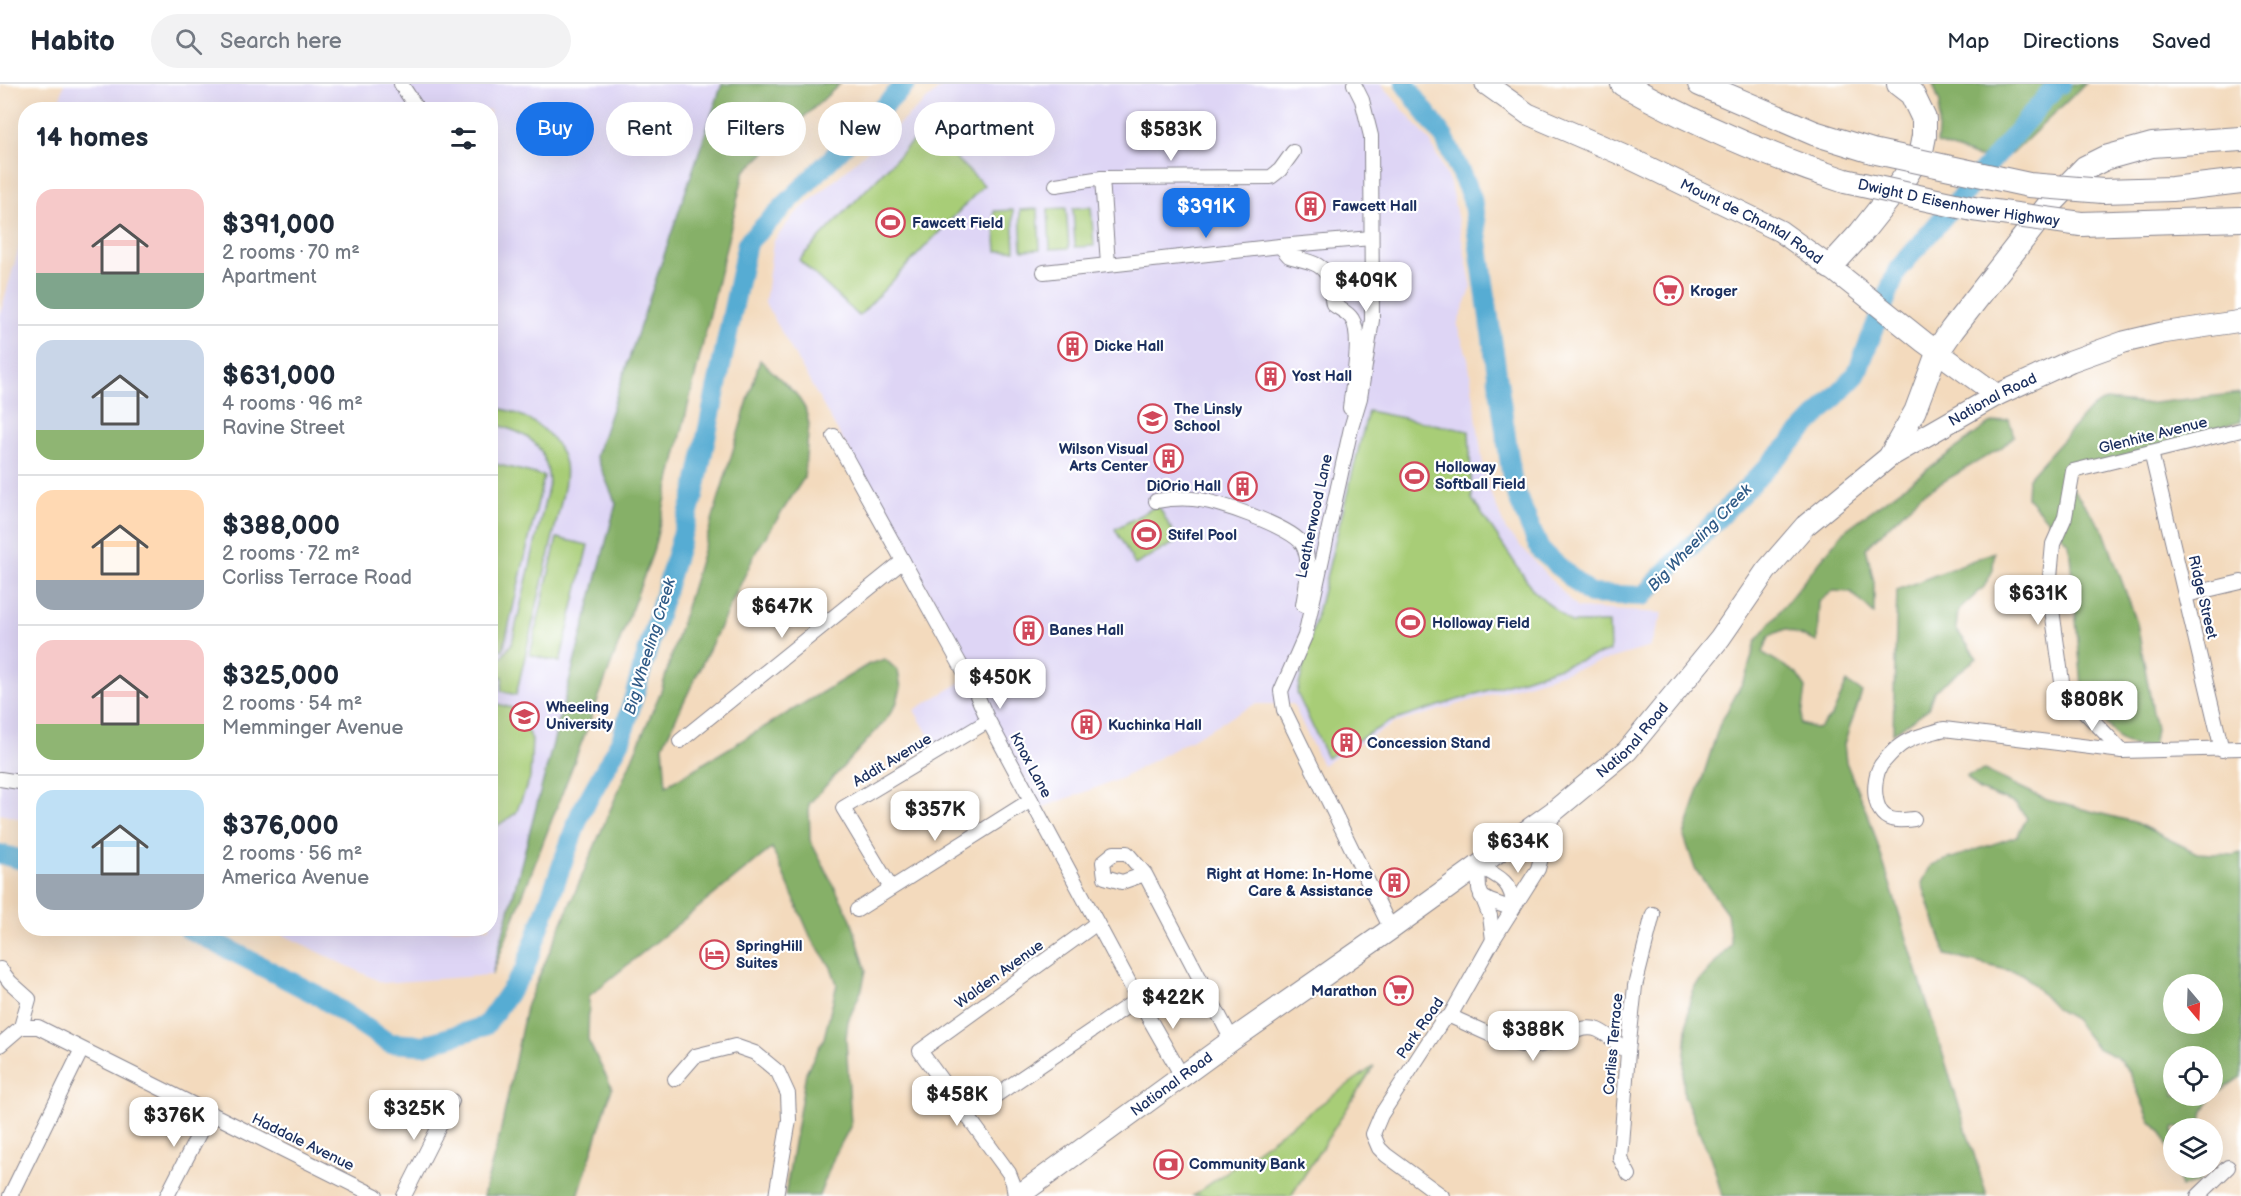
<!DOCTYPE html>
<html lang="en">
<head>
<meta charset="utf-8">
<style>
	:root { --surface:#fff; --page:#f2f2f3; --text:#1f2937; --muted:#747a83; --line:#e0e1e3; --accent:#1a73e8 }
	body { margin:0; font-family:"Balsamiq Sans",sans-serif; background:var(--page); color:var(--text); height:100vh; display:flex; flex-direction:column; font-size:22px; white-space:nowrap }
	* { box-sizing:border-box; margin:0 }
	p { font-size:20px; color:var(--muted) }
	.icon { flex:none; width:33px; height:33px; fill:none; stroke:currentColor; stroke-width:2; stroke-linecap:round; stroke-linejoin:round }
	.map { position:relative; flex:1; overflow:hidden }
	.panel { position:absolute; left:18px; top:18px; width:480px; height:834px; display:flex; flex-direction:column; background:var(--surface); border-radius:24px; box-shadow:0 6px 24px #0002 }
	.panel>* { flex:none }
	.banner { position:absolute; left:516px; top:18px; width:570px; height:54px; display:flex; gap:12px }
	.needle { width:39px; rotate:161deg }
	.buttons { position:absolute; left:2163px; top:890px; display:grid; gap:12px }
	.buttons a { display:grid; place-items:center; width:60px; height:60px; border-radius:50%; background:var(--surface); box-shadow:0 6px 24px #0002; font-size:30px }
	.price { position:absolute; translate:-50% -51px; padding:0 14px; border-radius:12px; background:#fff; color:#222; font-size:20px; line-height:39px; filter:drop-shadow(0 2px 3px #0008) }
	.price::after { content:''; position:absolute; left:50%; top:36px; width:18px; height:14px; margin-left:-9px; background:inherit; clip-path:polygon(0 0,100% 0,50% 100%) }
	.price.on { background:var(--accent); color:#fff }
	ul { padding:0; list-style:none }
	li { display:flex; align-items:center; gap:18px; height:150px; padding:0 18px }
	li+li { border-top:2px solid var(--line) }
	li span { display:grid; place-items:center; flex:none; width:168px; height:120px; border-radius:18px; color:#555 }
	li>.icon { margin-inline-start:auto }
	span .icon { width:72px; height:72px; fill:#fffc; stroke-width:1 }
	li b { font-size:26px }
	h2 { display:flex; justify-content:space-between; align-items:center; height:72px; padding:0 18px; font-size:26px }
	.pill { padding:0 21px; border-radius:27px; background:var(--surface); box-shadow:0 6px 24px #0002; font-size:21px; line-height:54px }
	.pill.on { background:var(--accent); color:#fff }
	header { display:flex; align-items:center; gap:36px; box-sizing:border-box; height:84px; padding:0 30px; background:var(--surface); border-bottom:2px solid var(--line) }
	header strong { font-size:28px }
	nav { display:flex; gap:33px; margin-inline-start:auto; font-size:21px }
	.search { width:420px; height:54px; background:var(--page); display:flex; align-items:center; gap:15px; box-sizing:border-box; padding:0 21px; border-radius:33px; color:var(--muted); font-size:22px }
	.map>svg:first-child { display:block }
</style>
</head>
<body>
<header>
<strong>Habito</strong>
<div class="search"><svg class="icon" aria-label="search" viewBox="0 0 24 24"><circle cx="10" cy="10" r="6"/><path d="M15 15l6 6"/></svg>Search here</div>
<nav><a>Map</a><a>Directions</a><a>Saved</a></nav>
</header>
<div class="map">
<svg width="2241" height="1112" viewBox="0 0 2241 1112">
	<rect width="100%" height="100%" fill="#fff"/>
	<filter id="ink" filterUnits="userSpaceOnUse"><feTurbulence type="fractalNoise" baseFrequency=".0167" numOctaves="2"/><feDisplacementMap in="SourceGraphic" scale="12" xChannelSelector="R" yChannelSelector="G"/><feConvolveMatrix kernelMatrix="1 2 1 2 8 2 1 2 1" color-interpolation-filters="sRGB"/></filter>
	<filter id="wash" filterUnits="userSpaceOnUse"><feTurbulence type="fractalNoise" baseFrequency=".008" numOctaves="4" result="noise"/><feDisplacementMap in="SourceGraphic" scale="24" xChannelSelector="R" yChannelSelector="G"/><feGaussianBlur stdDeviation="1.35" result="paint"/><feColorMatrix in="noise" values="0 0 0 0 0 0 0 0 0 0 0 0 0 0 0 0 0 1.4 0 .05"/><feComposite in="paint" operator="in"/></filter>
	<g filter="url(#wash)">
		<rect width="100%" height="100%" fill="#f3dabd"/>
		<g fill="#ded5f5">
			<polygon points="64,0 722,0 596,372 616,420 492,891 383,899 271,845 490,844 490,26 57,26"/>
			<polygon points="945,0 1381,0 1430,57 1450,99 1472,203 1457,241 1468,274 1485,395 1506,446 1577,524 1663,529 1650,563 1393,640 1322,681 1293,620 1255,620 1122,694 1041,724 990,634 936,664 914,626 975,590 765,219 773,158 793,132"/>
			<polygon points="25,143 25,736 0,730 0,230"/>
		</g>
		<g fill="#a8cd77" stroke="#627e6a" stroke-width="1.5">
			<polygon points="924,45 984,101 859,232 799,176"/>
			<polygon points="1091,123 1094,162 1075,163 1073,124"/>
			<polygon points="1066,124 1069,164 1050,165 1048,125"/>
			<polygon points="1038,125 1040,165 1022,166 1020,126"/>
			<polygon points="1013,126 1015,166 997,167 994,127"/>
			<path d="M491 323C522 327 557 346 565 380 567 394 563 409 560 422L516 611 501 607 503 592 491 598V581L502 573 512 559 549 400C547 358 528 350 491 339Z"/>
			<polygon points="1368,327 1469,347 1472,415 1533,506 1571,539 1609,539 1610,567 1389,638 1327,674 1297,609"/>
			<polygon points="491,379 544,392 503,566 491,562"/>
			<polygon points="1158,421 1178,457 1135,481 1115,445"/>
			<polygon points="557,454 588,461 560,578 530,571"/>
			<polygon points="490,618 512,624 532,655 530,694 516,729 491,746"/>
			<polygon points="1374,982 1291,1112 1193,1112"/>
		</g>
		<g fill="#86b068" stroke="#507063" stroke-width="1.5" fill-rule="evenodd">
			<polygon points="722,0 840,0 744,88 653,468 588,642 492,891 616,420 596,372"/>
			<polygon points="1933,0 2085,0 2012,70 1978,73 1937,59 1940,19"/>
			<polygon points="760,276 796,310 805,324 809,340 804,394 757,466 663,661 666,702 869,580 885,575 898,587 901,604 896,621 885,637 809,720 810,756 851,835 866,886 862,905 848,937 846,954 851,1041 834,1073 819,1112 785,1112 806,988 824,954 837,900 831,883 811,854 772,764 589,912 588,956 612,1004 578,1112 483,1112 500,1050 526,923 661,607"/>
			<polygon points="2241,309 2241,337 2062,391 2103,445 2137,539 2156,645 2153,663 2135,663 2120,656 2083,612 2069,460 2027,413 2028,394 2090,325 2106,316 2145,320"/>
			<polygon points="2009,335 2014,352 2001,364 1922,410 1866,464 1874,498 1874,530 1851,508 1833,507 1819,518 1817,558 1785,545 1769,552 1763,569 1796,589 1806,604 1801,640 1818,645 1832,632 1847,598 1862,608 1844,660 1846,678 1871,739 1987,1112 1722,1112 1714,1083 1684,1011 1683,994 1689,920 1695,902 1731,861 1727,829 1695,785 1684,752 1719,642 1746,592 1756,557 1844,447 1989,340"/>
			<polygon points="1994,468 1993,486 1984,503 1958,527 1956,545 1977,574 1934,607 1928,625 1893,649 1897,506"/>
			<path d="M1984 686 2047 716 2134 738 2197 769 2233 771 2241 769V993C2217 1009 2205 1014 2200 1044H2174L2173 1081 2163 1050 2150 1037 2129 987 2116 973 2097 964 2074 935 2056 925 2023 890 1946 871 1922 799 1931 781 2017 752 2027 734 2016 720 1979 706 1966 692ZM2174 900H2212V939H2174ZM2174 972H2212V1011H2174Z"/>
			<polygon points="2174,1083 2207,1083 2199,1098 2181,1103"/>
		</g>
		<g fill="none" stroke-linecap="round" stroke-linejoin="round">
			<g stroke="#57acd3" stroke-width="20">
				<polyline points="1405,0 1445,55 1472,114 1513,402 1540,466 1590,510 1643,512 1856,291 1897,187 2056,2 2061,0"/>
				<polyline points="0,770 26,777"/>
				<polyline points="187,844 317,911 389,959 424,961 485,942 524,887 580,730 621,656 694,411 747,159 906,0"/>
			</g>
		</g>
	</g>
	<g filter="url(#ink)">
		<g fill="none" stroke-linecap="round" stroke-linejoin="round">
			<defs>
				<g id="minor">
					<polyline points="401,0 418,26"/>
					<polyline points="1354,0 1362,16 1371,52 1372,236 1360,314 1351,344 1305,552 1281,607 1284,626 1391,845"/>
					<polyline points="1102,94 1108,180"/>
					<polyline points="1056,101 1102,94 1271,93 1280,86 1293,68"/>
					<path d="M1280 162 1289 172C1303 177 1324 177 1329 196 1331 204 1331 212 1333 220 1339 225 1348 228 1352 235 1363 251 1352 304 1350 324"/>
					<polyline points="1044,188 1280,162 1371,154"/>
					<polyline points="834,352 976,609 987,634 1138,915 1182,992"/>
					<polyline points="2151,368 2222,666"/>
					<path d="M1156 417C1168 415 1181 414 1193 415 1214 416 1293 443 1303 461 1312 480 1306 502 1303 521"/>
					<polyline points="2186,511 2241,498"/>
					<polyline points="680,657 903,477"/>
					<polyline points="2122,667 2063,605 2049,504 2053,460 2065,433 2073,387 2241,346"/>
					<polyline points="0,695 26,699"/>
					<path d="M1914 735C1907 736 1897 737 1891 735 1872 730 1872 695 1881 681 1885 676 1891 669 1897 664 1909 653 1928 650 1944 645L2122 667 2241 664"/>
					<polyline points="1145,790 1122,798 1105,793 1103,778 1114,769 1127,769 1145,790 1232,956"/>
					<polyline points="891,804 843,724 988,637"/>
					<polyline points="1481,812 1490,817 1513,825"/>
					<polyline points="857,826 1031,716"/>
					<path d="M1493 856 1490 832 1479 805 1478 782C1499 792 1514 799 1513 825"/>
					<polyline points="0,885 10,898 29,915 21,943 0,961"/>
					<path d="M1450 932C1474 943 1501 958 1527 962 1551 966 1577 937 1598 946 1609 951 1619 961 1628 968"/>
					<polyline points="21,943 38,943 376,1112"/>
					<polyline points="675,995 695,972 735,962 755,969 778,988 788,1010 789,1036 776,1112"/>
					<polyline points="967,1031 1138,915"/>
					<polyline points="1629,1091 1620,1074 1628,968 1635,902 1653,830"/>
					<polyline points="10,1112 81,967"/>
					<polyline points="167,1112 209,1030"/>
					<polyline points="404,1112 452,1017"/>
					<polyline points="1015,1112 1013,1099 1009,1089 920,967 1097,839"/>
					<polyline points="1442,1112 1386,1071 1379,1064 1373,1050 1381,1031 1442,937 1450,932 1493,856 1538,785 1553,729"/>
					<polyline points="2198,1112 2228,1083"/>
				</g>
				<g id="primary">
					<path id="s1" d="M1486 0 1528 30 1623 71 1780 147 1830 183 1924 258 1997 311"/>
					<polyline points="1890,371 1915,327 1937,268"/>
					<path id="s2" d="M1018 1112 1232 956 1391 845 1553 728 1627 667 1720 554 1766 487 1805 442 1889 373 1997 311 2071 277 2124 258 2162 249 2241 237"/>
				</g>
				<g id="motorway">
					<path d="M1623 0C1694 40 1768 72 1845 97"/>
					<polyline points="1700,0 1814,49 1872,67"/>
					<polyline points="2103,107 2172,105 2241,97"/>
					<polyline points="2081,140 2241,135"/>
					<polyline points="1830,183 1861,149 1903,96 1921,67 1924,52 1924,35 1912,10 1899,0"/>
					<polyline points="1937,268 1952,246 2050,120 2085,84 2105,74 2152,61 2241,55"/>
				</g>
			</defs>
			<use href="#minor" stroke="#87848e" stroke-width="16"/>
			<use href="#primary" stroke="#87848e" stroke-width="23"/>
			<use href="#motorway" stroke="#87848e" stroke-width="26"/>
			<use href="#minor" stroke="#fff" stroke-width="14"/>
			<use href="#primary" stroke="#fff" stroke-width="21"/>
			<use href="#motorway" stroke="#fff" stroke-width="24"/>
			<defs>
				<g id="motorway-bridge">
					<polyline points="1872,67 2029,101 2103,107"/>
					<path id="s3" d="M1845 97 1973 125 2081 140"/>
				</g>
			</defs>
			<use href="#motorway-bridge" stroke="#87848e" stroke-width="26" stroke-linecap="butt"/>
			<use href="#motorway-bridge" stroke="#fff" stroke-width="24"/>
		</g>
	</g>
	<defs>
		<symbol id="building-ring" viewBox="-11 -11 22 22"><circle r="9.5" fill="#fff" stroke="#d1495b" stroke-width="1.5"/><path d="M-4-6H4V6H1V3H-1V6H-4ZM-2.5-4.3h1.7v1.8h-1.7ZM.8-4.3h1.7v1.8H.8ZM-2.5-1h1.7V.8h-1.7ZM.8-1h1.7V.8H.8Z" fill="#d1495b"/></symbol>
		<symbol id="stadium-ring" viewBox="-11 -11 22 22"><circle r="9.5" fill="#fff" stroke="#d1495b" stroke-width="1.5"/><path d="M0-5a6.5 5 0 1 0 0 10a6.5 5 0 1 0 0-10ZM-3.5-1.8h7v3.6h-7Z" fill="#d1495b"/></symbol>
		<symbol id="supermarket-ring" viewBox="-11 -11 22 22"><circle r="9.5" fill="#fff" stroke="#d1495b" stroke-width="1.5"/><path d="M-6-5.5h2.5l.6 2H6L4.5 2H-2.5L-4.4-4H-6ZM-1.5 3.2a1.3 1.3 0 1 0 .1 0ZM3 3.2a1.3 1.3 0 1 0 .1 0Z" fill="#d1495b"/></symbol>
		<symbol id="school-ring" viewBox="-11 -11 22 22"><circle r="9.5" fill="#fff" stroke="#d1495b" stroke-width="1.5"/><path d="M0-5L7-2L0 1L-7-2ZM-4 1L0 2.5L4 1V4Q0 6-4 4Z" fill="#d1495b"/></symbol>
		<symbol id="university-ring" viewBox="-11 -11 22 22"><circle r="9.5" fill="#fff" stroke="#d1495b" stroke-width="1.5"/><path d="M0-5L7-2L0 1L-7-2ZM-4 1L0 2.5L4 1V4Q0 6-4 4Z" fill="#d1495b"/></symbol>
		<symbol id="hotel-ring" viewBox="-11 -11 22 22"><circle r="9.5" fill="#fff" stroke="#d1495b" stroke-width="1.5"/><path d="M-6-4.5h1.5V1H6V5H4.5V3h-9V5H-6ZM-4 0a1.8 1.8 0 1 1 3.6 0ZM.5 0V-2.5h3Q6-2.5 6 0Z" fill="#d1495b"/></symbol>
		<symbol id="bank-ring" viewBox="-11 -11 22 22"><circle r="9.5" fill="#fff" stroke="#d1495b" stroke-width="1.5"/><path d="M-6-4H6V4H-6ZM0-2.3a2.3 2.3 0 1 0 0 4.6a2.3 2.3 0 1 0 0-4.6Z" fill="#d1495b"/></symbol>
	</defs>
	<g fill-rule="evenodd">
		<use href="#building-ring" x="1294" y="106" width="33" height="33"/>
		<use href="#stadium-ring" x="874" y="122" width="33" height="33"/>
		<use href="#supermarket-ring" x="1652" y="190" width="33" height="33"/>
		<use href="#building-ring" x="1056" y="246" width="33" height="33"/>
		<use href="#building-ring" x="1254" y="276" width="33" height="33"/>
		<use href="#school-ring" x="1136" y="318" width="33" height="33"/>
		<use href="#building-ring" x="1152" y="358" width="33" height="33"/>
		<use href="#stadium-ring" x="1398" y="376" width="33" height="33"/>
		<use href="#building-ring" x="1226" y="386" width="33" height="33"/>
		<use href="#stadium-ring" x="1130" y="434" width="33" height="33"/>
		<use href="#stadium-ring" x="1394" y="522" width="33" height="33"/>
		<use href="#building-ring" x="1012" y="530" width="33" height="33"/>
		<use href="#university-ring" x="508" y="616" width="33" height="33"/>
		<use href="#building-ring" x="1070" y="624" width="33" height="33"/>
		<use href="#building-ring" x="1330" y="642" width="33" height="33"/>
		<use href="#building-ring" x="1378" y="782" width="33" height="33"/>
		<use href="#hotel-ring" x="698" y="854" width="33" height="33"/>
		<use href="#supermarket-ring" x="1382" y="890" width="33" height="33"/>
		<use href="#bank-ring" x="1152" y="1064" width="33" height="33"/>
	</g>
	<g text-anchor="middle" stroke-width="4.5" stroke-linejoin="round" paint-order="stroke">
		<g font-size="15" fill="#1b2f5e" stroke="#fff">
			<text dy="5" stroke="none"><textPath href="#s3" startOffset="116">Dwight D Eisenhower Highway</textPath></text>
			<text dy="5" stroke="none"><textPath href="#s1" startOffset="300">Mount de Chantal Road</textPath></text>
			<text dy="5" stroke="none"><textPath href="#s2" startOffset="1269">National Road</textPath></text>
			<text transform="translate(2153 351) rotate(-14)" y="5">Glenhite Avenue</text>
			<text transform="translate(1314 432) rotate(-78)" y="5">Leatherwood Lane</text>
			<text transform="translate(2203 513) rotate(77)" y="5">Ridge Street</text>
			<text dy="5" stroke="none"><textPath href="#s2" startOffset="766">National Road</textPath></text>
			<text transform="translate(892 676) rotate(-31)" y="5">Addit Avenue</text>
			<text transform="translate(1031 681) rotate(62)" y="5">Knox Lane</text>
			<text transform="translate(999 890) rotate(-36)" y="5">Walden Avenue</text>
			<text transform="translate(1420 944) rotate(-55)" y="5">Park Road</text>
			<text transform="translate(1613 960) rotate(-85)" y="5">Corliss Terrace</text>
			<text dy="5" stroke="none"><textPath href="#s2" startOffset="190">National Road</textPath></text>
			<text transform="translate(303 1058) rotate(26)" y="5">Haddale Avenue</text>
		</g>
		<g font-size="15" font-weight="bold" fill="#1b2f5e" stroke="#fff" text-anchor="start">
			<text x="1332" y="127">Fawcett Hall</text>
			<text x="912" y="144">Fawcett Field</text>
			<text x="1690" y="212">Kroger</text>
			<text x="1094" y="267">Dicke Hall</text>
			<text x="1292" y="297">Yost Hall</text>
			<text x="1174" y="330">The Linsly<tspan x="1174" dy="17">School</tspan></text>
			<text x="1148" y="370" text-anchor="end">Wilson Visual<tspan x="1148" dy="17">Arts Center</tspan></text>
			<text x="1435" y="388">Holloway<tspan x="1435" dy="17">Softball Field</tspan></text>
			<text x="1221" y="407" text-anchor="end">DiOrio Hall</text>
			<text x="1168" y="456">Stifel Pool</text>
			<text x="1432" y="544">Holloway Field</text>
			<text x="1049" y="551">Banes Hall</text>
			<text x="546" y="628">Wheeling<tspan x="546" dy="17">University</tspan></text>
			<text x="1108" y="646">Kuchinka Hall</text>
			<text x="1367" y="664">Concession Stand</text>
			<text x="1373" y="795" text-anchor="end">Right at Home: In-Home<tspan x="1373" dy="17">Care &amp; Assistance</tspan></text>
			<text x="736" y="867">SpringHill<tspan x="736" dy="17">Suites</tspan></text>
			<text x="1377" y="912" text-anchor="end">Marathon</text>
			<text x="1189" y="1085">Community Bank</text>
		</g>
		<g font-size="16" font-style="italic" fill="#305b87" stroke="#fff">
			<text transform="translate(1699 453) rotate(-46)" y="6">Big Wheeling Creek</text>
			<text transform="translate(649 562) rotate(-73)" y="6">Big Wheeling Creek</text>
		</g>
	</g>
</svg>
<div class="buttons">
<a><svg class="needle" viewBox="-14 -14 28 28"><path d="M0-13l5 13h-10z" fill="#e53935"/><path d="M0 13l5-13h-10z" fill="#747a83"/></svg></a>
<a><svg class="icon" aria-label="locate" viewBox="0 0 24 24"><circle cx="12" cy="12" r="6"/><path d="M12 2v4M12 18v4M2 12h4M18 12h4"/></svg></a>
<a><svg class="icon" aria-label="layers" viewBox="0 0 24 24"><path d="M12 4l9 5-9 5-9-5zM3 14l9 5 9-5"/></svg></a>
</div>
<b class="price" style="left:1171px;top:78px">$583K</b>
<b class="price on" style="left:1206px;top:155px">$391K</b>
<b class="price" style="left:1366px;top:229px">$409K</b>
<b class="price" style="left:2038px;top:542px">$631K</b>
<b class="price" style="left:782px;top:555px">$647K</b>
<b class="price" style="left:1000px;top:626px">$450K</b>
<b class="price" style="left:2092px;top:648px">$808K</b>
<b class="price" style="left:935px;top:758px">$357K</b>
<b class="price" style="left:1518px;top:790px">$634K</b>
<b class="price" style="left:1173px;top:946px">$422K</b>
<b class="price" style="left:1533px;top:978px">$388K</b>
<b class="price" style="left:957px;top:1043px">$458K</b>
<b class="price" style="left:414px;top:1057px">$325K</b>
<b class="price" style="left:174px;top:1064px">$376K</b>
<div class="banner">
<a class="pill on">Buy</a>
<a class="pill">Rent</a>
<a class="pill">Filters</a>
<a class="pill">New</a>
<a class="pill">Apartment</a>
</div>
<section class="panel">
<h2>14 homes<svg class="icon" aria-label="filters" viewBox="0 0 24 24"><path d="M4 7h16M4 17h16"/><circle cx="9" cy="7" r="2"/><circle cx="15" cy="17" r="2"/></svg></h2>
<ul>
<li><span style="background:linear-gradient(#f6c9c9 70%,#7fa58c 0)"><svg class="icon" aria-label="home" viewBox="0 0 24 24"><path d="M3 11l9-7 9 7M6 9v11h12V9"/></svg></span><div><b>$391,000</b><p>2 rooms · 70 m²</p><p>Apartment</p></div></li>
<li><span style="background:linear-gradient(#c9d6e8 75%,#8fb573 0)"><svg class="icon" aria-label="home" viewBox="0 0 24 24"><path d="M3 11l9-7 9 7M6 9v11h12V9"/></svg></span><div><b>$631,000</b><p>4 rooms · 96 m²</p><p>Ravine Street</p></div></li>
<li><span style="background:linear-gradient(#ffd9b3 75%,#9aa5b1 0)"><svg class="icon" aria-label="home" viewBox="0 0 24 24"><path d="M3 11l9-7 9 7M6 9v11h12V9"/></svg></span><div><b>$388,000</b><p>2 rooms · 72 m²</p><p>Corliss Terrace Road</p></div></li>
<li><span style="background:linear-gradient(#f6c9c9 70%,#8fb573 0)"><svg class="icon" aria-label="home" viewBox="0 0 24 24"><path d="M3 11l9-7 9 7M6 9v11h12V9"/></svg></span><div><b>$325,000</b><p>2 rooms · 54 m²</p><p>Memminger Avenue</p></div></li>
<li><span style="background:linear-gradient(#bfe0f5 70%,#9aa5b1 0)"><svg class="icon" aria-label="home" viewBox="0 0 24 24"><path d="M3 11l9-7 9 7M6 9v11h12V9"/></svg></span><div><b>$376,000</b><p>2 rooms · 56 m²</p><p>America Avenue</p></div></li>
</ul>
</section>
</div>
</body>
</html>
